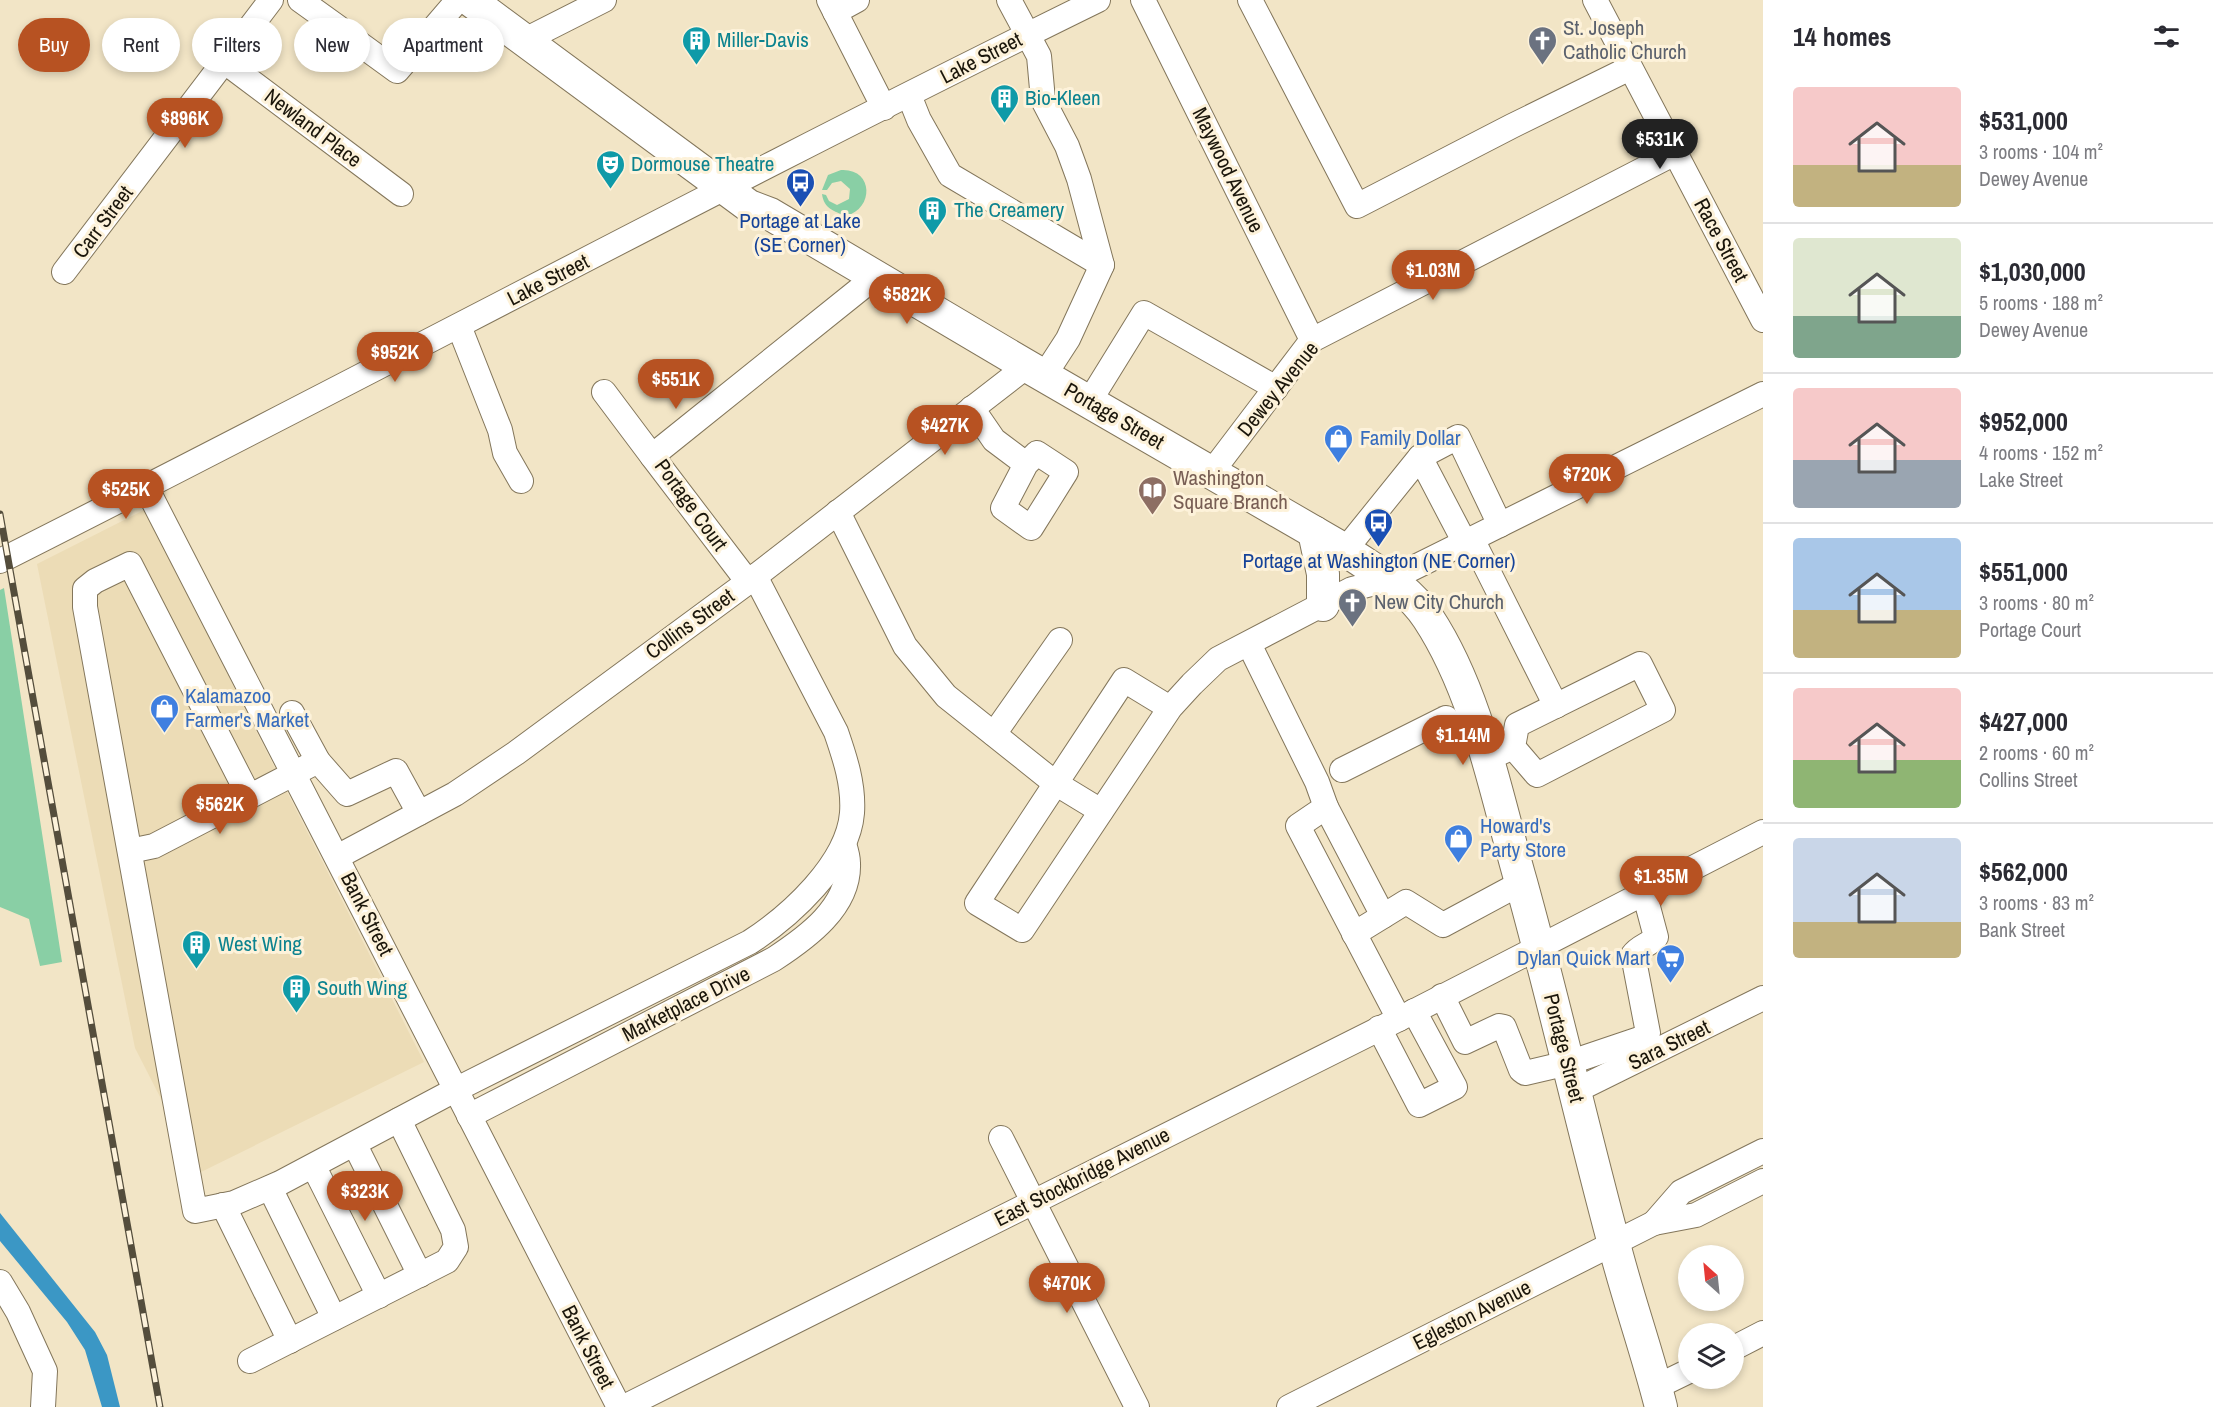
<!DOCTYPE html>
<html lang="en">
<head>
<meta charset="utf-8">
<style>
	:root { --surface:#fff; --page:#f2f2f3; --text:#2b2b33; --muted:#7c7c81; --line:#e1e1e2; --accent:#b75222 }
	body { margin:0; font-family:"Archivo Narrow",sans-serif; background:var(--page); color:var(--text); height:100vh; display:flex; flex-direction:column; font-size:22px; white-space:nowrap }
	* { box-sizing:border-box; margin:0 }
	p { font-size:20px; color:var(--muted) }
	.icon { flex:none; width:33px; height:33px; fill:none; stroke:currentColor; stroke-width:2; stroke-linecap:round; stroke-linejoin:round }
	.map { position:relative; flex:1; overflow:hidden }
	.details { display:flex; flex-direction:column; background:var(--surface); width:450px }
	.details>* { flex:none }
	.guide { position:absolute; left:18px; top:18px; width:570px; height:54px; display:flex; gap:12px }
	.needle { width:39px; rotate:333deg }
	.fabs { position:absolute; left:1678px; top:1245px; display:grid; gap:12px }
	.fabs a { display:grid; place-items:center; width:66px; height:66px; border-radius:50%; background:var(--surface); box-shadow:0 3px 9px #0003; font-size:30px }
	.price { position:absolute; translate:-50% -51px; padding:0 14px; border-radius:21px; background:var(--accent); color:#fff; font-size:20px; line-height:39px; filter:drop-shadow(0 2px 3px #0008) }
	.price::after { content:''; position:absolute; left:50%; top:36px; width:18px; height:14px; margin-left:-9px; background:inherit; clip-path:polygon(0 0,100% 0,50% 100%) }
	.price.selected { background:#222; color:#fff }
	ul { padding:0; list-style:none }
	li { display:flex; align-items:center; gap:18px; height:150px; padding:0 30px }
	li+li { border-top:2px solid var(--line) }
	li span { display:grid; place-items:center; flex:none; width:168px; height:120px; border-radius:6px; color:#555 }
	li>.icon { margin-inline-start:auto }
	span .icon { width:72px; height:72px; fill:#fffc; stroke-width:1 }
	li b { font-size:26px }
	h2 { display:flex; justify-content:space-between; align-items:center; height:72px; padding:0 30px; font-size:26px }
	.pill { padding:0 21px; border-radius:27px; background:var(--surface); box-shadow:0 3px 9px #0003; font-size:21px; line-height:54px }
	.pill.selected { background:var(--accent); color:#fff }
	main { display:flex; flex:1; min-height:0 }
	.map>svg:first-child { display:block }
</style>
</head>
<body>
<main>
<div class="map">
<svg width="1763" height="1407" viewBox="0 0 1763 1407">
	<rect width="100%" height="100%" fill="#f2e5c6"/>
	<polygon fill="#ecdcb6" points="144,510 424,1062 199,1173 135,1048 37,564"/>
	<g fill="#89cfa5">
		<path d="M841 170C873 168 875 208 846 216 834 211 824 209 822 194L826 195 829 201 837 205 849 199 850 189 841 181 832 183 827 190H822L828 175Z"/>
		<polygon points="4,588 62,962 40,966 29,919 0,907 0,590"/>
	</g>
	<polygon fill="#3b97c5" points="0,1213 95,1332 107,1355 120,1407 102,1407 85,1350 67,1322 0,1241"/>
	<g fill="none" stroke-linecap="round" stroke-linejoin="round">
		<defs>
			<g id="minor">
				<polyline points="300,0 339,28"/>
				<polyline points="829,0 884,108"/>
				<polyline points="1009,0 1039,56 1043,100 1067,146 1079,179 1102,265 1068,339 1044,376"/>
				<polyline points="1143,0 1312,340"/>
				<polyline points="1250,0 1357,206 1512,126 1630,68"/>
				<polyline points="1595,0 1763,320"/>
				<polyline points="835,12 857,0"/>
				<polyline points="353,39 397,71 458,0"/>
				<polyline points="525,40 604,0"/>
				<polyline points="225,62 401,194"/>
				<polyline points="909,95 919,120 950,175 1102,265"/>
				<polyline points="64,272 271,0"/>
				<polyline points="459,326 500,430 505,453 521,481"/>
				<polyline points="604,392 652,456"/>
				<polyline points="1089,402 1144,313 1276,388"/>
				<polyline points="972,408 994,440 1026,464 1003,508 1031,528 1066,472 1037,453 1026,464"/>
				<polyline points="1420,457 1458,437 1500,525"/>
				<polyline points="1211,473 1312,340 1675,153"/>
				<polyline points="146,487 619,1407"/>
				<polyline points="838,512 905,646 946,696 1055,783 1101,811"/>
				<polyline points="1472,539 1556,706"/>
				<polyline points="1345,550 1420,457 1465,543"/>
				<path d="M0 561C367 376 729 181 1098 0"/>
				<polyline points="748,582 652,456 875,277"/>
				<polyline points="1249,644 1317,782 1326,807 1298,826 1399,1019"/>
				<polyline points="1170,708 1124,680 977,903 1022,930 1170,708 1192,684 1218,659 1352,589 1391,579 1763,394"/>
				<polyline points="292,713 318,761 347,794 396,771 419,813"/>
				<polyline points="994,734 1060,640"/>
				<polyline points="1487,759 1513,747 1517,725 1640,664 1663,710 1537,775 1513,747"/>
				<polyline points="1342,770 1446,718"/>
				<path d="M249 796 130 564 95 581 85 589V607L195 1211 234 1203 280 1183 455 1090 750 942C790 916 848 864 852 813 854 785 845 758 836 732L755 576"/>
				<polyline points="1326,807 1383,916"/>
				<polyline points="130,851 154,846 318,761"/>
				<polyline points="337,857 455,794 516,753 748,582 1027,366"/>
				<polyline points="1354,934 1406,902 1443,925 1521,883"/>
				<path d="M1442 996 1465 1042 1499 1026 1504 1027 1521 1070 1525 1073 1568 1063 1645 1037 1648 1033 1633 955C1639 946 1650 945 1656 937L1644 892"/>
				<polyline points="1379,1028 1419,1105 1455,1087 1414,1011"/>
				<polyline points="1575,1091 1763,998"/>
				<path d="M469 1116 774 959C806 938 850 907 848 863 848 857 846 850 844 844"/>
				<polyline points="1001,1138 1137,1407"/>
				<polyline points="355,1145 420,1275"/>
				<polyline points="314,1167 379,1296"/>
				<polyline points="270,1188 334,1318"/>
				<polyline points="223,1205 290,1341"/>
				<polyline points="1654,1223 1681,1192 1763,1151"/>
				<polyline points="0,1282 18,1312 45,1371 43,1407"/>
				<polyline points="1734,1348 1763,1333"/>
				<polyline points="250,1361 447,1261 456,1247 453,1230 399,1120"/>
				<polyline points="1656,1387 1689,1371"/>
				<polyline points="624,1407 1399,1019 1763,832"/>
				<polyline points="1289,1407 1654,1223 1696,1215 1763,1181"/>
			</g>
			<g id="major">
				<path d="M470 0 749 206 770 214 1027 366 1345 550C1375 571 1407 586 1428 618 1478 694 1496 795 1521 882 1554 1001 1581 1121 1613 1240 1627 1296 1647 1351 1661 1407"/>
				<polyline points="1314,532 1323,574 1323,605"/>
			</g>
		</defs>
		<use href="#minor" stroke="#83765b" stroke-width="26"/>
		<use href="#major" stroke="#83765b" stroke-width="34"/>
		<use href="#minor" stroke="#fff" stroke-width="24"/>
		<use href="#major" stroke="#fff" stroke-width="32"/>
		<defs>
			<polyline id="rail" points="0,514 160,1407"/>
		</defs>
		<use href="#rail" stroke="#544d3c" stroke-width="7"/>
		<use href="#rail" stroke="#fdf2da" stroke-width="4.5" stroke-dasharray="14" stroke-linecap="butt"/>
	</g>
	<defs>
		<symbol id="building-pin" viewBox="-11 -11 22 30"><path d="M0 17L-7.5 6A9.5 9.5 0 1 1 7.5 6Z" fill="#0f9aa8" stroke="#fdf2da"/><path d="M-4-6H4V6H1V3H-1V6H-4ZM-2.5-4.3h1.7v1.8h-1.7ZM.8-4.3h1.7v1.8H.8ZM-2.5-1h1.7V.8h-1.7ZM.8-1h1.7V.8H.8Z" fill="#fff"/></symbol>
		<symbol id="church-pin" viewBox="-11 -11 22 30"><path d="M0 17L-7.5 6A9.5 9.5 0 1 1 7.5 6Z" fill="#6b7280" stroke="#fdf2da"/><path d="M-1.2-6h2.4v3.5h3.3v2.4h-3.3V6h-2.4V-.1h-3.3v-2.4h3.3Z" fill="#fff"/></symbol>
		<symbol id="theatre-pin" viewBox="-11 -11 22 30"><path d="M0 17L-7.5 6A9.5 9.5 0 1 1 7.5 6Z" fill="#0f9aa8" stroke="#fdf2da"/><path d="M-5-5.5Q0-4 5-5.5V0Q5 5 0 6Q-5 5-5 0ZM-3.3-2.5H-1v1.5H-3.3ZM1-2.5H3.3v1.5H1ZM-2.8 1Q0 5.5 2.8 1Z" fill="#fff"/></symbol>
		<symbol id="bus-pin" viewBox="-11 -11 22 30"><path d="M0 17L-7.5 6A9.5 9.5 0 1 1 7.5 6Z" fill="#1a4fb4" stroke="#fdf2da"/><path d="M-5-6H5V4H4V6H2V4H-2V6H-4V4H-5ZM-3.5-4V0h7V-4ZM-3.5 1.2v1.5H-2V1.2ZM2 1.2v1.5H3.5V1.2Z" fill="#fff"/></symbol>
		<symbol id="shop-pin" viewBox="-11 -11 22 30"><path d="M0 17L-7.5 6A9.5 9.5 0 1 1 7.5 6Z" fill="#3f7fe0" stroke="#fdf2da"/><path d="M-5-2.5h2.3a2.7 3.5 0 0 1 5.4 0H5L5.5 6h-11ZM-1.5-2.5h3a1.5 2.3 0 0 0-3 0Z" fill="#fff"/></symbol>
		<symbol id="library-pin" viewBox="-11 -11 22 30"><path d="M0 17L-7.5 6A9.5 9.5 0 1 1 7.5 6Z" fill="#8d6e63" stroke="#fdf2da"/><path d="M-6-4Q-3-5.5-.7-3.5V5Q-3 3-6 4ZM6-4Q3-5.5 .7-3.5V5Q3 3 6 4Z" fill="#fff"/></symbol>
		<symbol id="supermarket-pin" viewBox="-11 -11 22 30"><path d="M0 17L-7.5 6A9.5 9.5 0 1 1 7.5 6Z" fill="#3f7fe0" stroke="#fdf2da"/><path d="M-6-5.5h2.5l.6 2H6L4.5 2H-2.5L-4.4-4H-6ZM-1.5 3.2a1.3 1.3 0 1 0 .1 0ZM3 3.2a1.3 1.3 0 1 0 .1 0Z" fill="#fff"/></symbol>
	</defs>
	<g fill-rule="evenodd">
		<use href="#building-pin" x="680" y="24" width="33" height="45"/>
		<use href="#church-pin" x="1526" y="24" width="33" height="45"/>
		<use href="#building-pin" x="988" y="82" width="33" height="45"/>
		<use href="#theatre-pin" x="594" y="148" width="33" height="45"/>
		<use href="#bus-pin" x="784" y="166" width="33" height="45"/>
		<use href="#building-pin" x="916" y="194" width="33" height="45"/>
		<use href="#shop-pin" x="1322" y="422" width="33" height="45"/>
		<use href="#library-pin" x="1136" y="474" width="33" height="45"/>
		<use href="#bus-pin" x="1362" y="506" width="33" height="45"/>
		<use href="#church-pin" x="1336" y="586" width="33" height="45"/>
		<use href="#shop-pin" x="148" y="692" width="33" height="45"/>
		<use href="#shop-pin" x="1442" y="822" width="33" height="45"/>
		<use href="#building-pin" x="180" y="928" width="33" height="45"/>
		<use href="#supermarket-pin" x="1654" y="942" width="33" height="45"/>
		<use href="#building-pin" x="280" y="972" width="33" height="45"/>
	</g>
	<g text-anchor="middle" stroke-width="6" stroke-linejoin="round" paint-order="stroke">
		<g font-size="21" fill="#5b616d" stroke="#fdf2da" text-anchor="start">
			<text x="1563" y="35">St. Joseph<tspan x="1563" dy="24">Catholic Church</tspan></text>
			<text x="1374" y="609">New City Church</text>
		</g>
		<g font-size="21" fill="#0d838f" stroke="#fdf2da" text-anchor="start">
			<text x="717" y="47">Miller-Davis</text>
			<text x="1025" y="105">Bio-Kleen</text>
			<text x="631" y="171">Dormouse Theatre</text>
			<text x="954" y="217">The Creamery</text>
			<text x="218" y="951">West Wing</text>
			<text x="317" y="995">South Wing</text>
		</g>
		<g font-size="21" fill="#1b160b" stroke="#fdf2da">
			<text transform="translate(981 58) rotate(-27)" y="7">Lake Street</text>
			<text transform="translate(313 128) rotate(37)" y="7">Newland Place</text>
			<text transform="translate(1228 170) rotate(64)" y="7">Maywood Avenue</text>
			<text transform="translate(103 222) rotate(-53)" y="7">Carr Street</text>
			<text transform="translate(1721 240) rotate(62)" y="7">Race Street</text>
			<text transform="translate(548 280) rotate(-27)" y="7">Lake Street</text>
			<text transform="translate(1278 389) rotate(-51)" y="7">Dewey Avenue</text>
			<text transform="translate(1114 416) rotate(30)" y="7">Portage Street</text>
			<text transform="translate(691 505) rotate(54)" y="7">Portage Court</text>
			<text transform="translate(690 624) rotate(-36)" y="7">Collins Street</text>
			<text transform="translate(367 914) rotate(63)" y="7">Bank Street</text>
			<text transform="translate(686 1004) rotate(-27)" y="7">Marketplace Drive</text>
			<text transform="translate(1669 1045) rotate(-26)" y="7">Sara Street</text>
			<text transform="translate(1564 1048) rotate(76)" y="7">Portage Street</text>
			<text transform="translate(1082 1177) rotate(-27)" y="7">East Stockbridge Avenue</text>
			<text transform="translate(1472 1315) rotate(-27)" y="7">Egleston Avenue</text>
			<text transform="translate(588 1347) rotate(63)" y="7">Bank Street</text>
		</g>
		<g font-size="21" fill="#164399" stroke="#fdf2da">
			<text x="800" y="228">Portage at Lake<tspan x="800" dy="24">(SE Corner)</tspan></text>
			<text x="1379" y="568">Portage at Washington (NE Corner)</text>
		</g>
		<g font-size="21" fill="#366cbe" stroke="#fdf2da" text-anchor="start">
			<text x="1360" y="445">Family Dollar</text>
			<text x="185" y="703">Kalamazoo<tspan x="185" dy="24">Farmer's Market</tspan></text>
			<text x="1480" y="833">Howard's<tspan x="1480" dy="24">Party Store</tspan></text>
			<text x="1650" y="965" text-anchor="end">Dylan Quick Mart</text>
		</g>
		<g font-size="21" fill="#785e54" stroke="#fdf2da" text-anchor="start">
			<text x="1173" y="485">Washington<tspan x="1173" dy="24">Square Branch</tspan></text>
		</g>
	</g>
</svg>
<div class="fabs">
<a><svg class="needle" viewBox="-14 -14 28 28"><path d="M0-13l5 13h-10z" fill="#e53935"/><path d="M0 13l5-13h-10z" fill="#7c7c81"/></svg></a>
<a><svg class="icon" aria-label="layers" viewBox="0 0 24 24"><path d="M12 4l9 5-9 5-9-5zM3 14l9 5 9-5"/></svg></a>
</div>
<b class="price" style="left:185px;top:149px">$896K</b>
<b class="price selected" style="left:1660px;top:170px">$531K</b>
<b class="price" style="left:1433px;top:301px">$1.03M</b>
<b class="price" style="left:907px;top:325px">$582K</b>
<b class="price" style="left:395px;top:383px">$952K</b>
<b class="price" style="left:676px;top:410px">$551K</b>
<b class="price" style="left:945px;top:456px">$427K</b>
<b class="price" style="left:1587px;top:505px">$720K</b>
<b class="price" style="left:126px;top:520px">$525K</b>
<b class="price" style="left:1463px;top:766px">$1.14M</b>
<b class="price" style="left:220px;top:835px">$562K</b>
<b class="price" style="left:1661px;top:907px">$1.35M</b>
<b class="price" style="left:365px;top:1222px">$323K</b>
<b class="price" style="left:1067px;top:1314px">$470K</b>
<div class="guide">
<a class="pill selected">Buy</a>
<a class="pill">Rent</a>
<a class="pill">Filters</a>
<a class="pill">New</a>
<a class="pill">Apartment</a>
</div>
</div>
<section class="details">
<h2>14 homes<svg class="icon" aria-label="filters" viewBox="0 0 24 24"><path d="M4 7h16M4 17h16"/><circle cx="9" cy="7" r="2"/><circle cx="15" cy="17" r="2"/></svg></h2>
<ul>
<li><span style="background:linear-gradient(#f6c9c9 65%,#c2b280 0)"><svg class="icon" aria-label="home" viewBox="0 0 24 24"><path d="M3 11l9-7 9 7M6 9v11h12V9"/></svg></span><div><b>$531,000</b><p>3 rooms · 104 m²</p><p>Dewey Avenue</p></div></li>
<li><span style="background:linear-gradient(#dfe7d0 65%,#7fa58c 0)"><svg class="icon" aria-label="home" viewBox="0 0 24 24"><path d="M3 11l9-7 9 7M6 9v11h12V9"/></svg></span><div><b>$1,030,000</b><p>5 rooms · 188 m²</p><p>Dewey Avenue</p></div></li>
<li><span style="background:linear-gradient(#f6c9c9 60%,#9aa5b1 0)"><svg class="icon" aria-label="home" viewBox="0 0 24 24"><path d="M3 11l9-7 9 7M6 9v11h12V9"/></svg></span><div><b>$952,000</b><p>4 rooms · 152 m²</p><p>Lake Street</p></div></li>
<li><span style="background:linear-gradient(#a9c7e8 60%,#c2b280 0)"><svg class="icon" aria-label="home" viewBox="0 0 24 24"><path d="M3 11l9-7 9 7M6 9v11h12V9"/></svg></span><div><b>$551,000</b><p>3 rooms · 80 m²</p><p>Portage Court</p></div></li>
<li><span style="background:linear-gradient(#f6c9c9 60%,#8fb573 0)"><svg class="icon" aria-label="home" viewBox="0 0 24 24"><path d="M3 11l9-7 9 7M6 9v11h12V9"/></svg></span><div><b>$427,000</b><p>2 rooms · 60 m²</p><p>Collins Street</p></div></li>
<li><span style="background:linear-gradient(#c9d6e8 70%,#c2b280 0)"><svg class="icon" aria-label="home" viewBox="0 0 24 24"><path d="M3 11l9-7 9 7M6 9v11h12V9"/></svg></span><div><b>$562,000</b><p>3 rooms · 83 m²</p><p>Bank Street</p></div></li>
</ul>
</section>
</main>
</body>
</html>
